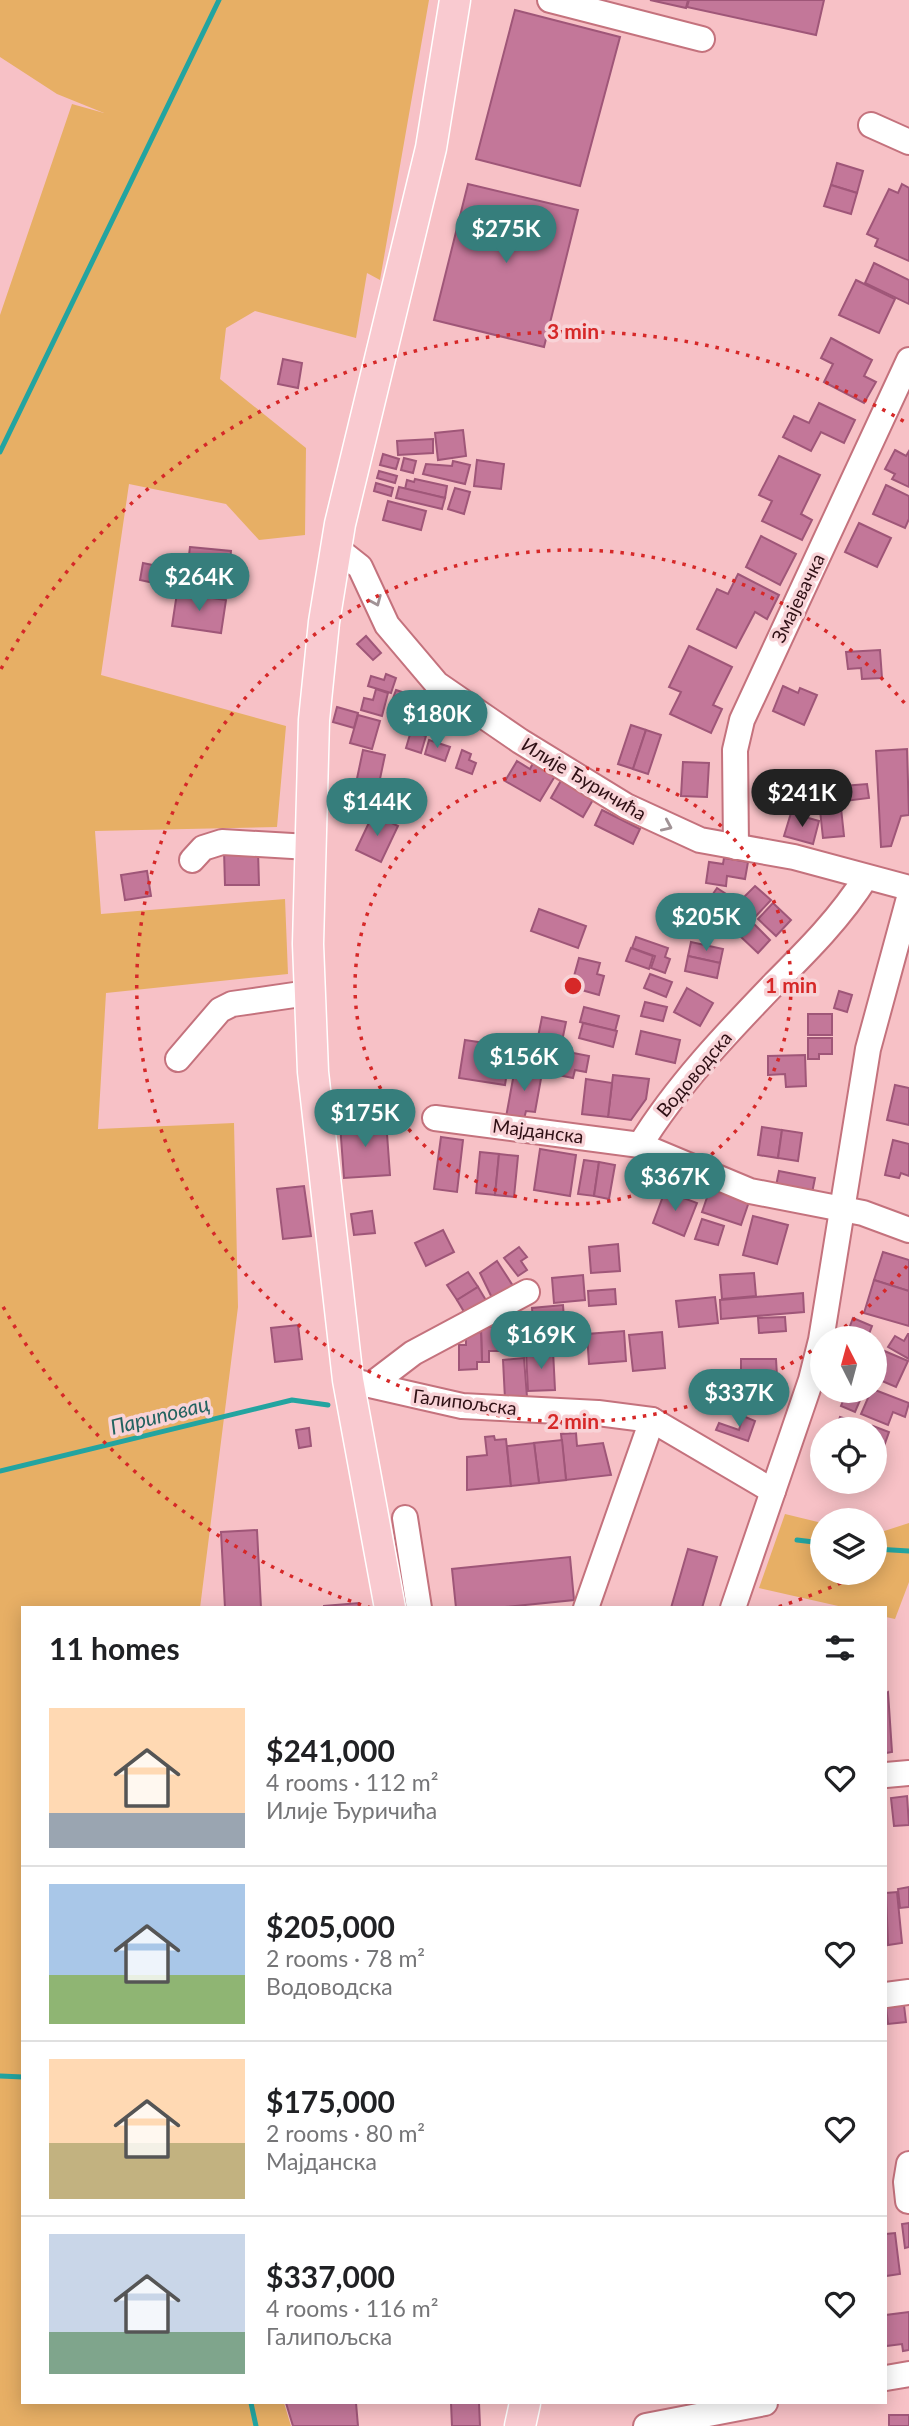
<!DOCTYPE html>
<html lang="en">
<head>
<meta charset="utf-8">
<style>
	:root { --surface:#fff; --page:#f2f2f2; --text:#202124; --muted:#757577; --line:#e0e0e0; --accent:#367e7c }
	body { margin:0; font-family:Lato,sans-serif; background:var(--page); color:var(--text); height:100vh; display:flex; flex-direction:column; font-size:26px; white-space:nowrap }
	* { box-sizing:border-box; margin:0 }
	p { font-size:23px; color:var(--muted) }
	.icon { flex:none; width:38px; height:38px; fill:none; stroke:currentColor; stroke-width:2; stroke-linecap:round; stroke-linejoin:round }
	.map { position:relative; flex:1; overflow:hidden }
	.drawer { position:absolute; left:21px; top:1606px; width:866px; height:798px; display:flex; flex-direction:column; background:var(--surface); border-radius:0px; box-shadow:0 4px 18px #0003 }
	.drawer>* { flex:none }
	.needle { width:46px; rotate:354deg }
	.controls { position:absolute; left:810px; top:1326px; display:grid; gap:14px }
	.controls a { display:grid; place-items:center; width:77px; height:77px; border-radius:50%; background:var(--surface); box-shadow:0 4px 18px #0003; font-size:35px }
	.price { position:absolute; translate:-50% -60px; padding:0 16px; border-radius:24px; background:var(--accent); color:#fff; font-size:23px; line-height:46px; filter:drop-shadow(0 2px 4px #0008) }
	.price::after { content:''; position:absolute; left:50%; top:42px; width:21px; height:16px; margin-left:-10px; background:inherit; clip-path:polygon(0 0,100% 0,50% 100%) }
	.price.on { background:#222; color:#fff }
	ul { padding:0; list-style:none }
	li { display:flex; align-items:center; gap:21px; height:175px; padding:0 28px }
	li+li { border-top:2px solid var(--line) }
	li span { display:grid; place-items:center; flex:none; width:196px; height:140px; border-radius:0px; color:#555 }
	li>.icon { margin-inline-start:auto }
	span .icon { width:84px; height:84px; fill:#fffc; stroke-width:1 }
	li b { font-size:30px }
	h2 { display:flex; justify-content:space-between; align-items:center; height:84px; padding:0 28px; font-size:30px }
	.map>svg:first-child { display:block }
</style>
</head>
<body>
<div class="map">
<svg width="909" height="2426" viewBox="0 0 909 2426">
	<rect width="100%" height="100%" fill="#f7c1c6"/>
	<g fill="#e7af65">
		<polygon points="0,0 429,0 380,280 367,273 356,338 255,311 226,328 220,379 306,448 305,535 259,540 226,504 129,484 101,675 286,726 277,827 95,831 101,914 285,899 288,974 106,993 98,1129 234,1123 238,1307 200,1608 23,1608 23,2403 284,2403 291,2426 0,2426 0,315 72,104 104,113 57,94 0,57"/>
		<polygon points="785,1514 822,1523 822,1573 875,1573 875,1534 909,1523 909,1582 895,1619 886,1617 886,1608 847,1608 759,1588"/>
	</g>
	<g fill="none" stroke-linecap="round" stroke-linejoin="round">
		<g stroke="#23a4a0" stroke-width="5">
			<polyline points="0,452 219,0"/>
			<polyline points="0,1471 292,1400 328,1405"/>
			<polyline points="797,1540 822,1543"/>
			<polyline points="875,1549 909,1551"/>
			<polyline points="0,2076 23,2077"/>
			<polyline points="251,2403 256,2426"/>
		</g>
	</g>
	<g fill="#c37799" stroke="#9f5678" stroke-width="2">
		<polygon points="650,0 688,0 686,8"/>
		<polygon points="689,0 824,0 816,35 687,7"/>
		<polygon points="515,10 620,37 580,186 476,159"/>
		<polygon points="837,163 863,171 857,193 831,185"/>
		<polygon points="468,184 578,210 544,347 434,320"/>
		<polygon points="902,184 909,188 909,261 875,246 878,239 867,234 889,189 898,193"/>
		<polygon points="831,185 857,193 851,214 824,206"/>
		<polygon points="874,263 909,280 909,304 865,283"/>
		<polygon points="856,280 895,299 879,333 839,315"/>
		<polygon points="831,338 872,360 864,376 876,382 864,403 824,382 833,364 821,358"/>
		<polygon points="283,359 302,363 298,388 278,384"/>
		<polygon points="819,403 855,420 844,443 821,432 811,451 783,437 794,416 809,423"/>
		<polygon points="463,430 466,456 438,460 435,433"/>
		<polygon points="433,439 433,453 398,455 397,441"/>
		<polygon points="895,450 906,456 909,451 909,487 892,479 895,474 885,469"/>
		<polygon points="383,454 399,459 396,469 380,465"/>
		<polygon points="779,456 820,475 801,514 812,520 802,540 762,521 772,501 759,495"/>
		<polygon points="404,458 416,461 413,473 401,470"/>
		<polygon points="477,460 504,464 501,489 474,486"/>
		<polygon points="453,461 470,465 465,484 423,474 426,464 452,466"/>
		<polygon points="379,471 397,476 395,483 377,478"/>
		<polygon points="415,479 447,486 445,498 405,489 407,480 414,482"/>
		<polygon points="376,483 393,488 391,496 374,491"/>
		<polygon points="886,485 909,496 909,519 905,528 873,514"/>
		<polygon points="399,487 445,498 442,509 396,498"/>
		<polygon points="455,488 470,492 464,514 448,509"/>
		<polygon points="388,501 426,511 421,530 383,520"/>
		<polygon points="859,523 891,538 877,567 845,552"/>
		<polygon points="761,536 796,554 780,585 746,567"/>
		<polygon points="190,547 231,551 229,570 201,567 200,580 172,577 174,564 179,565 181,554 189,555"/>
		<polygon points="143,563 167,568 163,585 140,580"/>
		<polygon points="738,574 779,595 767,619 755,612 736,648 697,629 717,589 728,594"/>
		<polygon points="177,593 226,600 221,633 172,626"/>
		<polygon points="366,636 381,653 373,660 357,644"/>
		<polygon points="689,646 732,667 713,705 722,709 711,733 670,714 681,692 669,687"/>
		<polygon points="880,650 882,678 862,679 861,668 848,669 846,652"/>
		<polygon points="386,674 396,678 391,693 368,686 371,676 384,680"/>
		<polygon points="783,686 798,693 800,688 817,695 804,725 773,711"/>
		<polygon points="376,689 388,693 382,716 361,710 364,698 373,700"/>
		<polygon points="396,690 405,693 398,715 388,712"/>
		<polygon points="416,693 434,699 424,731 406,725"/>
		<polygon points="337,707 358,713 354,728 333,722"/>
		<polygon points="358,715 380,721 372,749 350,743"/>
		<polygon points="631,725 646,730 633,769 618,764"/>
		<polygon points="646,730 661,735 648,774 633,769"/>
		<polygon points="411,731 426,736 421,753 406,748"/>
		<polygon points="429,740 450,747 445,761 425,754"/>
		<polygon points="907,749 909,815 901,816 891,846 881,847 876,751"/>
		<polygon points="363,750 385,755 373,812 351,807"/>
		<polygon points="462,750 471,754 469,760 476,763 472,774 456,768"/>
		<polygon points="517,761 530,769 533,763 555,776 540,801 505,781"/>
		<polygon points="683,762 709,763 707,797 681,796"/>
		<polygon points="562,779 594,798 583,817 551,798"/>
		<polygon points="867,784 869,798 845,801 843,786"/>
		<polygon points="841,808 844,836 823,838 820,810"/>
		<polygon points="602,810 640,829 633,844 595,825"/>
		<polygon points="791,813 819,821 813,844 784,836"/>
		<polygon points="373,814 398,826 381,862 356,850"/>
		<polygon points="224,850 258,850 259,885 225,885"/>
		<polygon points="724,858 748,862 745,879 727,876 726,886 706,883 709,862 723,864"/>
		<polygon points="147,871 151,896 125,900 121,875"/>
		<polygon points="755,886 771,900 756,916 740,901"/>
		<polygon points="717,888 734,899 721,918 704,907"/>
		<polygon points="773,903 791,920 776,936 758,919"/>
		<polygon points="539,909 586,926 578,948 531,931"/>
		<polygon points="754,924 770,940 758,953 741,937"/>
		<polygon points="636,937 668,948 665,957 670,959 665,973 651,968 655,956 632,948"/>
		<polygon points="691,942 723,949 720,963 688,956"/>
		<polygon points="631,948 653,956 649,969 626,961"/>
		<polygon points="688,956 720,963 717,978 685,971"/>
		<polygon points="579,958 600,963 597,974 604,976 599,995 571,987"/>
		<polygon points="650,974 672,982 666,997 644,988"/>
		<polygon points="687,988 713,1003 700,1026 674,1012"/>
		<polygon points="839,991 852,995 847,1012 834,1008"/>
		<polygon points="645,1002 667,1007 663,1021 641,1016"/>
		<polygon points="584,1007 619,1016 615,1031 580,1022"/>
		<rect x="808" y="1014" width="24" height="21"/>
		<polygon points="542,1017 566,1022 561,1046 537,1042"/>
		<polygon points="583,1023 617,1031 613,1047 579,1038"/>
		<polygon points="641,1031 680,1040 675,1063 636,1054"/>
		<polygon points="808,1038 832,1038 832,1054 819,1054 819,1059 808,1059"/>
		<polygon points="465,1040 511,1047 505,1085 459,1078"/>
		<polygon points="528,1044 555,1049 551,1066 524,1062"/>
		<polygon points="563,1051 589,1056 586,1072 575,1070 573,1078 558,1075"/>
		<polygon points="805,1055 806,1086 786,1087 785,1074 768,1075 768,1056"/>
		<polygon points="515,1068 542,1073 535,1112 526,1111 524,1119 506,1117"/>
		<polygon points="613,1075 649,1079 646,1099 631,1120 608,1117"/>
		<polygon points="586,1079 612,1083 608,1117 582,1114"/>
		<polygon points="895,1085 909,1088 909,1125 887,1120"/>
		<polygon points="386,1120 390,1175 344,1178 340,1124"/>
		<polygon points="762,1127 782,1130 778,1158 758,1155"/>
		<polygon points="782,1130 802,1133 798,1161 778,1158"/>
		<polygon points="441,1137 463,1140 457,1192 434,1189"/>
		<polygon points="893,1140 909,1144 909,1176 901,1173 899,1178 885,1175"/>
		<polygon points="540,1149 576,1155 570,1196 534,1190"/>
		<polygon points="480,1152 499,1154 495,1195 476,1193"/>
		<polygon points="499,1154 518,1156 514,1197 495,1195"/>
		<polygon points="584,1160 599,1162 594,1196 578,1194"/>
		<polygon points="599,1162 615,1165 609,1199 594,1196"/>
		<polygon points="779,1171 815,1178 812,1193 776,1186"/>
		<polygon points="712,1183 751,1196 741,1225 702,1212"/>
		<polygon points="304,1186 311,1236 283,1239 277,1189"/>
		<polygon points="665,1191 697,1203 684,1236 653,1223"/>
		<polygon points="372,1211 375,1233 354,1235 351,1214"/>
		<polygon points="753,1216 788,1225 777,1264 743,1255"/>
		<polygon points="702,1219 724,1226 718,1245 695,1239"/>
		<polygon points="443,1230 454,1252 426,1266 415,1243"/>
		<polygon points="618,1244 620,1271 591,1273 589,1247"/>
		<polygon points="519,1247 527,1257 521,1261 527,1270 518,1276 504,1258"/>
		<polygon points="883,1252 909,1260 909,1291 874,1280"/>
		<polygon points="497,1261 515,1289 494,1302 480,1273"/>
		<polygon points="468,1272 478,1287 457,1300 447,1285"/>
		<polygon points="754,1273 756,1296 722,1299 720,1275"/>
		<polygon points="583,1275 585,1300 554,1303 552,1278"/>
		<polygon points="874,1280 909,1291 909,1326 864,1313"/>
		<polygon points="478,1287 487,1302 466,1315 457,1300"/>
		<polygon points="615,1289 616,1304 589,1306 588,1291"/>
		<polygon points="803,1293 804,1312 721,1319 720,1300"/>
		<polygon points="715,1297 718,1323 679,1327 676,1301"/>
		<polygon points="563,1305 565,1332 534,1335 532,1308"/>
		<polygon points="785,1317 786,1331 759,1333 758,1318"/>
		<polygon points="853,1318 872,1326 867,1339 847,1334"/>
		<polygon points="298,1325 302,1359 275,1362 271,1328"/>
		<polygon points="510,1326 510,1351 489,1351 489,1362 482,1362 481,1327"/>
		<polygon points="624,1331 626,1361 589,1364 587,1334"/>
		<polygon points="481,1332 482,1362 477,1362 477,1369 459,1370 459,1345 466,1345 466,1333"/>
		<polygon points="662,1332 665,1368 633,1371 629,1335"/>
		<polygon points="908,1334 909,1334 909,1359 888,1347 895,1336 904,1341"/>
		<polygon points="875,1347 908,1361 896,1387 875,1378"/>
		<polygon points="553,1350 555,1390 528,1391 526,1352"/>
		<polygon points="524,1358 527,1397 505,1399 503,1360"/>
		<polygon points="741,1359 776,1359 777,1376 756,1377 756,1383 741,1383"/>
		<polygon points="875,1390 909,1403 905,1417 893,1412 888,1425 861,1414 871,1391"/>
		<polygon points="847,1391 864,1391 855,1412 841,1406"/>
		<polygon points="743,1416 755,1421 748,1441 716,1430 719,1423 739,1430"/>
		<polygon points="840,1417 867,1426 865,1430 835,1430"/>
		<polygon points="873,1426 889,1432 883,1449 875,1446"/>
		<polygon points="309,1428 311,1446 299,1448 296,1430"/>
		<polygon points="576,1433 577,1446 603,1443 611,1475 566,1480 561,1434"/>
		<polygon points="494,1436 495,1440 506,1439 511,1486 467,1490 467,1457 487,1455 485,1437"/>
		<polygon points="562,1440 566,1480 539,1483 534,1443"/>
		<polygon points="822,1440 822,1469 814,1466"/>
		<polygon points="534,1443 539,1483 511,1486 507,1446"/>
		<polygon points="257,1530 261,1608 225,1608 221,1532"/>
		<polygon points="688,1549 717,1557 702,1608 671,1608"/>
		<polygon points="570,1557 574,1600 495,1608 456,1608 452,1569"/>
		<polygon points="359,1603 359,1608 324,1608 324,1606"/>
		<polygon points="888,1692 892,1752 886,1753 886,1693"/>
		<polygon points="907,1796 909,1825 894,1826 891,1798"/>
		<polygon points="909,1887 909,1907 900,1908 898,1889"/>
		<polygon points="897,1892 902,1943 888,1945 886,1893"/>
		<polygon points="904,2005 906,2022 888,2024 886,2007"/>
		<polygon points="909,2223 909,2247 905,2248 902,2224"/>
		<polygon points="895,2233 900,2274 886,2276 886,2234"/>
		<polygon points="909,2312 909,2350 903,2351 902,2344 886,2346 886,2315"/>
		<polygon points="286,2403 356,2403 358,2426 293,2426"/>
		<polygon points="451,2403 479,2403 480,2426 452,2426"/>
		<rect x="889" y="2415" width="20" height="11"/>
	</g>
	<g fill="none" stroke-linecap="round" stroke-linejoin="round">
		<defs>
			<g id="minor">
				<polyline points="550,0 702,39"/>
				<polyline points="871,125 909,142"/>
				<polyline points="336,548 360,567 387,625 437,684 520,741 626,806 700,840 794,857 909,888"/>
				<polyline points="736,847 735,750 742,720 909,360"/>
				<polyline points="192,860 203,848 222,842 309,847"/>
				<polyline points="178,1059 220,1010 232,1004 308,993"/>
				<polyline points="435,1118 640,1145 750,1191 863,1213 909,1230"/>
				<path d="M640 1145C677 1085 727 1033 775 983 808 950 841 917 866 877"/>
				<polyline points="348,1380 462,1406 598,1413 652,1420 773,1491"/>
				<polyline points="371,1385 413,1353 527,1292"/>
				<polyline points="405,1518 419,1608"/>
				<polyline points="586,1608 652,1420"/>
				<polyline points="733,1608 811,1380 821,1340 868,1049 909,898"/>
				<polyline points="886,1775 909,1773"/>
				<polyline points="886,1995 909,1992"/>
				<polyline points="908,2201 906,2182 909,2164"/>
				<polyline points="886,2378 909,2374"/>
				<polyline points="646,2426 765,2403"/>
			</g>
			<g id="major">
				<polyline points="390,1608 348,1380 313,1072 308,944 314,720 324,622 340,524 431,148 455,0"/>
				<polyline points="520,2426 525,2403"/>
			</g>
		</defs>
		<use href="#minor" stroke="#c4727d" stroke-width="28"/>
		<use href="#major" stroke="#fff" stroke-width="33"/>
		<use href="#minor" stroke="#fff" stroke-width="24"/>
		<use href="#major" stroke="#f9cad0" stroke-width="30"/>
	</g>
	<defs><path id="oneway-chevron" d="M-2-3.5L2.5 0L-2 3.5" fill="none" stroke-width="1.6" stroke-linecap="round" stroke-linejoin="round" transform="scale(1.75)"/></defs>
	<g stroke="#a19396">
		<use href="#oneway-chevron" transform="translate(376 601) rotate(67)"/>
		<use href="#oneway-chevron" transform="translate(667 826) rotate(24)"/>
	</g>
	<g fill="none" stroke="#d62828" stroke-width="3.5" stroke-dasharray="3.5 7">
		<circle cx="573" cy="986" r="218"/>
		<path d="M907 1266A436 436 0 0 1 829 1339M820 1345A436 436 0 1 1 907 706"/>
		<path d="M860 1574A654 654 0 0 1 775 1608M371 1608A654 654 0 0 1 1 1303M1 669A654 654 0 0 1 905 422"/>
	</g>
	<g text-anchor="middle" stroke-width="7" stroke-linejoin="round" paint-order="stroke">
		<g font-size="19" fill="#2f1015" stroke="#f8d3d7">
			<text transform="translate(798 598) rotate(-64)" y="7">Змајевачка</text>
			<text transform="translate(584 779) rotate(31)" y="7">Илије Ђуричића</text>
			<text transform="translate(694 1074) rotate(-50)" y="7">Водоводска</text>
			<text transform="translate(538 1131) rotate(7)" y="7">Мајданска</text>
			<text transform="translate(465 1402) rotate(7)" y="7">Галипољска</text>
		</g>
		<g font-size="21" font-style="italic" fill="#226360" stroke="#f8d3d7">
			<text transform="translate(160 1416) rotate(-14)" y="7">Париповац</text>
		</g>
	</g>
	<circle cx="573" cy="986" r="10" fill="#d62828" stroke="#f8d3d7" stroke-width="3.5"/>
	<g font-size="21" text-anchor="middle" font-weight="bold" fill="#d62828" stroke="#f8d3d7" stroke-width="7" stroke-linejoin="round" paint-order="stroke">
		<text x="573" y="339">3 min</text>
		<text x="791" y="993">1 min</text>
		<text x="573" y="1429">2 min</text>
	</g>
</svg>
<div class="controls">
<a><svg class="needle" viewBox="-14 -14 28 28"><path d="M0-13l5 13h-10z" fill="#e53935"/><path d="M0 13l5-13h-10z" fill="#757577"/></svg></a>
<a><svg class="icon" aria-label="locate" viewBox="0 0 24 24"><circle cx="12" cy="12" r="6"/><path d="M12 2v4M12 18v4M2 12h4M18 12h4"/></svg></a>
<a><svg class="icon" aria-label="layers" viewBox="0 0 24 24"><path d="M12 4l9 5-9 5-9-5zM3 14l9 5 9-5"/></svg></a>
</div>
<b class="price" style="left:506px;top:265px">$275K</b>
<b class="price" style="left:199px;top:613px">$264K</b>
<b class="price" style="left:437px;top:750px">$180K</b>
<b class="price on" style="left:802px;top:829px">$241K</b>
<b class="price" style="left:377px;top:838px">$144K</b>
<b class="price" style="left:706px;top:953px">$205K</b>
<b class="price" style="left:524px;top:1093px">$156K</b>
<b class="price" style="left:365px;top:1149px">$175K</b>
<b class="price" style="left:675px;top:1213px">$367K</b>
<b class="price" style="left:541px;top:1371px">$169K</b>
<b class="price" style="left:739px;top:1429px">$337K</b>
<section class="drawer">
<h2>11 homes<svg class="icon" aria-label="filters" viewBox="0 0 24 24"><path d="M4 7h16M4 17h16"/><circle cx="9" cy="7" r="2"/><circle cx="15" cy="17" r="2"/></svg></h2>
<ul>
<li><span style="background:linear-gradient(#ffd9b3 75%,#9aa5b1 0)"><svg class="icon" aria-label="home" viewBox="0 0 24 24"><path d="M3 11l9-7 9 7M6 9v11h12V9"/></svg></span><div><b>$241,000</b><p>4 rooms · 112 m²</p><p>Илије Ђуричића</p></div><svg class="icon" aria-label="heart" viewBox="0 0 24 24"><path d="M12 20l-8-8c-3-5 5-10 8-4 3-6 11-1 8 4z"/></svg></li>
<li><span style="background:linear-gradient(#a9c7e8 65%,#8fb573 0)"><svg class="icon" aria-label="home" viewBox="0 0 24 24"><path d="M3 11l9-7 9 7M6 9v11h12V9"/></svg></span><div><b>$205,000</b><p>2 rooms · 78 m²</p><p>Водоводска</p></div><svg class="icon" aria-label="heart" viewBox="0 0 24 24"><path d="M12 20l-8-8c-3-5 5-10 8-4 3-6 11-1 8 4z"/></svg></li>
<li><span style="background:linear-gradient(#ffd9b3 60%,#c2b280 0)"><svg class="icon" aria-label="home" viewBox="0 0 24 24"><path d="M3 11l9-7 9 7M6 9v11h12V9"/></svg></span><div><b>$175,000</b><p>2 rooms · 80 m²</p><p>Мајданска</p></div><svg class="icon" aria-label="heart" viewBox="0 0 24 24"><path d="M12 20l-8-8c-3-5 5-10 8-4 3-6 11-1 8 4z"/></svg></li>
<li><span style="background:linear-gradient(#c9d6e8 70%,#7fa58c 0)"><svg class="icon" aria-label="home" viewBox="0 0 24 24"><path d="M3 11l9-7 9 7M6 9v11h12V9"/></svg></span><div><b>$337,000</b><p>4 rooms · 116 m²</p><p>Галипољска</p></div><svg class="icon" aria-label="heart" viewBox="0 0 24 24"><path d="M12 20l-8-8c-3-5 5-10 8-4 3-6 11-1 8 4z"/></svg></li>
</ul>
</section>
</div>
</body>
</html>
